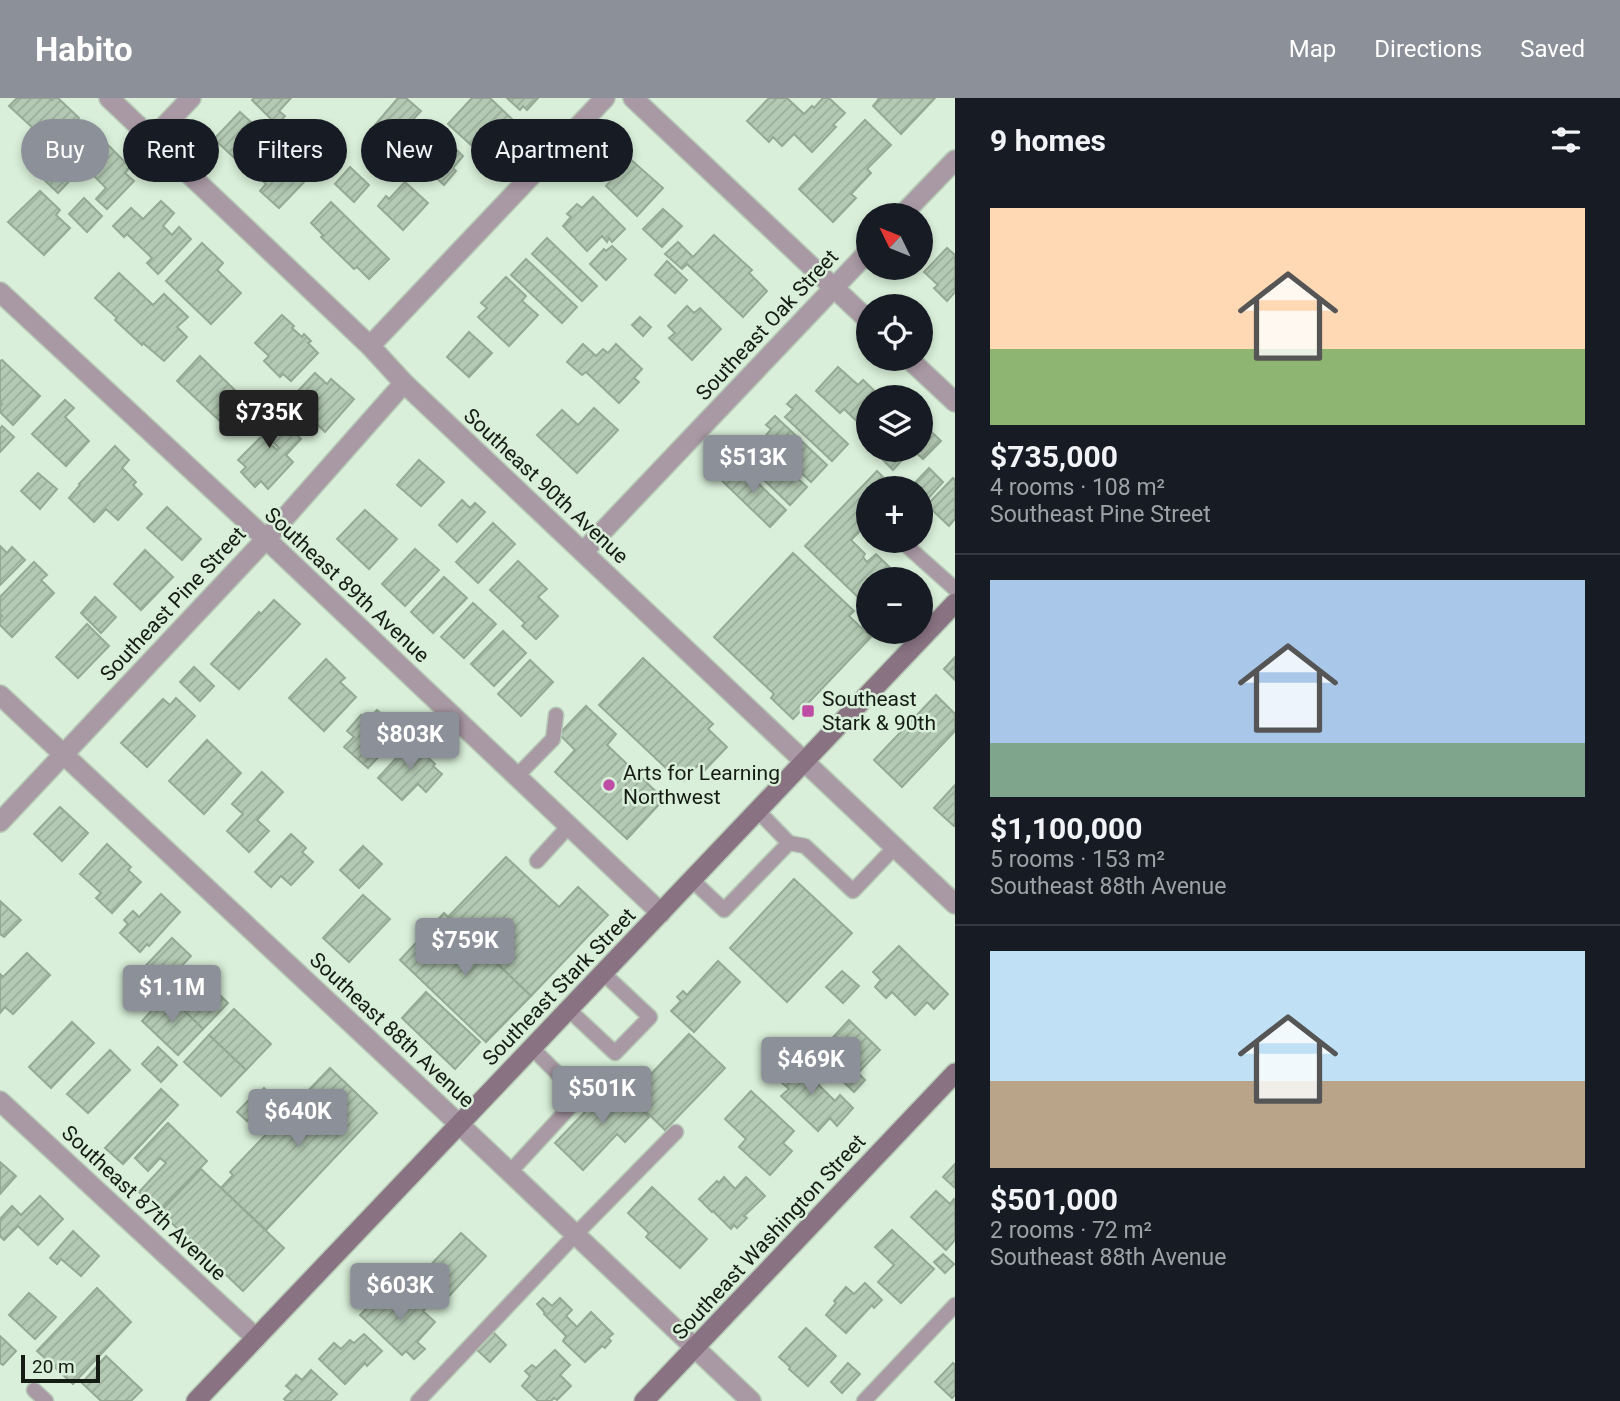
<!DOCTYPE html>
<html lang="en">
<head>
<meta charset="utf-8">
<style>
	:root { --surface:#171b24; --page:#20242c; --text:#f1f3f6; --muted:#9ea1a6; --line:#363941; --accent:#8c9099 }
	body { margin:0; font-family:Roboto,sans-serif; background:var(--page); color:var(--text); height:100vh; display:flex; flex-direction:column; font-size:26px; white-space:nowrap }
	* { box-sizing:border-box; margin:0 }
	p { font-size:23px; color:var(--muted) }
	.icon { flex:none; width:38px; height:38px; fill:none; stroke:currentColor; stroke-width:2; stroke-linecap:round; stroke-linejoin:round }
	.map { position:relative; flex:1; overflow:hidden }
	.sheet { display:flex; flex-direction:column; background:var(--surface); width:665px }
	.sheet>* { flex:none }
	.hud { position:absolute; left:21px; top:21px; width:665px; height:63px; display:flex; gap:14px }
	.needle { width:46px; rotate:313deg }
	.fabs { position:absolute; left:856px; top:105px; display:grid; gap:14px }
	.fabs a { display:grid; place-items:center; width:77px; height:77px; border-radius:50%; background:var(--surface); box-shadow:0 4px 10px #0003; font-size:35px }
	.scale { position:absolute; left:21px; bottom:18px; width:79px; box-sizing:border-box; padding-left:7px; border:4px solid #141c14; border-top:0; font-size:19px; line-height:24px; white-space:nowrap; color:#141c14; -webkit-text-stroke:5px #d9efd9; paint-order:stroke }
	.price { position:absolute; translate:-50% -60px; padding:0 16px; border-radius:7px; background:var(--accent); color:#fff; font-size:23px; line-height:46px; filter:drop-shadow(0 2px 4px #0008) }
	.price::after { content:''; position:absolute; left:50%; top:42px; width:21px; height:16px; margin-left:-10px; background:inherit; clip-path:polygon(0 0,100% 0,50% 100%) }
	.price.on { background:#222; color:#fff }
	ul { padding:0; list-style:none }
	li { display:grid; align-content:center; gap:14px; height:371px; padding:0 35px }
	li+li { border-top:2px solid var(--line) }
	li span { display:grid; place-items:center; height:217px; border-radius:0px; color:#555 }
	li>.icon { margin-inline-start:auto }
	span .icon { width:126px; height:126px; fill:#fffc; stroke-width:1 }
	li b { font-size:30px }
	h2 { display:flex; justify-content:space-between; align-items:center; height:84px; padding:0 35px; font-size:30px }
	.chip { padding:0 24px; border-radius:32px; background:var(--surface); box-shadow:0 4px 10px #0003; font-size:24px; line-height:63px }
	.chip.on { background:var(--accent); color:#fff }
	header { display:flex; align-items:center; gap:42px; box-sizing:border-box; height:98px; padding:0 35px; background:var(--accent); color:#fff }
	header strong { font-size:33px }
	nav { display:flex; gap:38px; margin-inline-start:auto; font-size:24px }
	main { display:flex; flex:1; min-height:0 }
	.map>svg:first-child { display:block }
</style>
</head>
<body>
<header>
<strong>Habito</strong>
<nav><a>Map</a><a>Directions</a><a>Saved</a></nav>
</header>
<main>
<div class="map">
<svg width="955" height="1303" viewBox="0 0 955 1303">
	<defs>
		<pattern id="building-hatch" width="6" height="6" patternUnits="userSpaceOnUse" patternTransform="scale(1.75)"><rect width="6" height="6" fill="#b4cab4"/><path d="M-1 1l2-2M0 6l6-6M5 7l2-2" fill="none" stroke="#9aad9a"/></pattern>
	</defs>
	<rect width="100%" height="100%" fill="#d9efd9"/>
	<g fill="url(#building-hatch)" stroke="#95a995" stroke-width="2">
		<polygon points="17,0 50,0 52,2 54,0 58,0 79,20 38,65 27,54 33,48 26,41 34,31 9,8"/>
		<polygon points="254,0 291,0 279,13 285,18 277,27 252,2"/>
		<polygon points="398,0 406,0 421,13 386,50 369,34"/>
		<polygon points="472,0 490,0 513,22 504,32 495,25 485,37 483,35 471,47 448,26"/>
		<polygon points="507,0 538,0 527,12 523,8 520,12"/>
		<polygon points="769,0 787,0 804,16 812,8 814,10 823,0 829,0 845,15 833,27 836,29 812,54 794,36 782,48 773,39 769,44 747,23"/>
		<polygon points="878,0 935,0 901,36 873,8 879,1"/>
		<polygon points="240,14 261,33 242,53 248,59 241,66 214,41"/>
		<polygon points="865,22 891,47 867,71 871,75 851,96 856,100 833,124 799,91"/>
		<polygon points="96,35 130,69 125,75 134,83 107,111 96,101 106,90 87,71 81,76 70,65"/>
		<polygon points="443,39 463,58 453,70 456,73 444,87 420,65"/>
		<polygon points="273,51 306,82 279,110 260,93 266,86 252,73"/>
		<polygon points="621,57 626,61 628,59 663,90 637,118 606,88 613,80 606,73"/>
		<polygon points="54,59 74,78 58,95 38,76"/>
		<polygon points="350,69 369,87 354,104 335,86"/>
		<polygon points="405,84 428,105 403,132 378,108 386,98 389,101"/>
		<polygon points="40,93 60,112 56,117 70,130 44,157 8,124"/>
		<polygon points="593,99 625,131 612,144 609,140 607,144 602,138 587,153 563,128 571,119 567,116 577,106 582,110"/>
		<polygon points="84,100 102,118 87,134 69,116"/>
		<polygon points="161,103 174,115 163,128 172,137 179,129 191,141 158,176 147,165 152,160 127,136 124,139 113,128 131,110 143,121"/>
		<polygon points="331,104 389,161 369,181 357,169 354,171 321,139 323,137 311,125"/>
		<polygon points="663,111 682,128 662,149 643,131"/>
		<polygon points="714,137 752,172 749,175 767,193 743,219 687,166 682,171 665,156 678,144 693,159"/>
		<polygon points="547,140 597,188 582,203 532,156"/>
		<polygon points="202,145 223,165 217,172 241,195 211,226 166,183"/>
		<polygon points="612,148 626,161 606,182 590,166 604,151 606,153"/>
		<polygon points="947,150 955,157 955,194 947,203 934,190 938,187 924,174"/>
		<polygon points="526,161 577,209 562,225 511,177"/>
		<polygon points="667,163 687,182 675,195 655,177"/>
		<polygon points="119,175 153,207 164,196 188,219 177,229 187,239 164,263 143,245 142,247 115,222 117,220 95,200"/>
		<polygon points="506,179 526,198 522,203 538,217 509,248 478,219 487,210 481,205"/>
		<polygon points="687,208 694,215 700,210 721,231 692,262 669,240 675,235 668,228"/>
		<polygon points="282,217 294,228 292,230 302,239 304,236 311,243 308,245 318,255 291,283 283,276 280,279 264,263 269,258 255,245"/>
		<polygon points="640,219 651,229 643,238 632,227"/>
		<polygon points="469,234 492,255 469,279 447,259"/>
		<polygon points="583,246 596,258 603,251 608,255 616,246 642,271 634,280 639,284 619,305 586,274 582,277 567,264"/>
		<polygon points="200,258 244,301 222,325 177,283"/>
		<polygon points="2,262 40,298 13,327 0,314 0,308 2,306 0,305 0,263"/>
		<polygon points="838,269 858,287 863,282 881,299 868,299 868,334 844,311 840,315 816,293"/>
		<polygon points="315,275 327,286 331,281 354,301 325,334 308,317 300,325 283,309"/>
		<polygon points="796,297 848,346 832,363 785,319 793,311 787,306"/>
		<polygon points="65,302 74,310 65,319 89,343 66,368 32,336"/>
		<polygon points="266,307 301,341 286,357 293,364 268,391 261,383 255,389 241,374 246,369 238,362 262,338 277,352 279,350 251,323"/>
		<polygon points="594,310 618,332 577,375 537,337 562,312 578,327"/>
		<polygon points="775,318 827,367 811,384 764,340 771,331 766,327"/>
		<polygon points="920,323 941,343 923,361 913,352 920,352"/>
		<polygon points="2,328 14,339 0,354 0,331"/>
		<polygon points="754,340 807,389 790,407 743,362 751,354 746,349"/>
		<polygon points="115,348 129,362 122,370 136,384 133,387 142,396 118,422 106,411 94,424 69,400 80,387 79,386"/>
		<polygon points="889,352 894,352 903,361 893,372 881,360"/>
		<polygon points="419,362 444,384 421,408 397,387"/>
		<polygon points="739,367 786,412 770,429 718,379 726,370 732,375"/>
		<polygon points="929,370 943,384 923,406 920,404 920,390 910,390"/>
		<polygon points="877,373 894,390 868,390 868,425 851,442 865,456 863,459 867,464 876,456 901,480 868,481 868,509 805,448"/>
		<polygon points="38,375 57,391 40,411 21,393"/>
		<polygon points="953,380 955,382 955,421 949,428 927,407"/>
		<polygon points="462,402 470,410 475,405 485,414 457,444 439,427"/>
		<polygon points="167,409 201,441 182,462 147,430"/>
		<polygon points="365,412 397,441 369,471 337,441"/>
		<polygon points="493,425 515,446 478,485 456,464"/>
		<polygon points="0,448 7,455 12,449 25,462 0,487"/>
		<polygon points="415,451 439,472 405,508 382,486"/>
		<polygon points="145,452 173,479 141,512 114,486"/>
		<polygon points="793,455 854,513 849,518 871,539 793,621 771,600 774,596 714,539"/>
		<polygon points="518,463 547,491 538,499 558,518 536,541 522,528 525,525 490,492"/>
		<polygon points="34,464 47,477 41,482 54,495 12,539 0,527 0,520 2,518 0,516 0,499"/>
		<polygon points="444,479 467,500 433,535 411,514"/>
		<polygon points="95,499 116,519 101,535 81,515"/>
		<polygon points="274,502 300,526 239,591 211,566 259,514 261,516"/>
		<polygon points="473,505 496,526 464,560 441,539"/>
		<polygon points="87,526 109,548 78,580 56,559"/>
		<polygon points="503,533 526,555 494,588 471,566"/>
		<polygon points="955,559 955,582 944,571"/>
		<polygon points="643,560 713,626 708,631 727,649 704,673 698,667 684,683 670,670 668,672 599,607"/>
		<polygon points="326,561 345,580 340,584 356,599 324,633 289,600"/>
		<polygon points="530,562 553,584 521,618 498,596"/>
		<polygon points="194,569 214,588 200,603 180,584"/>
		<polygon points="936,597 955,616 955,633 902,689 874,662"/>
		<polygon points="176,600 195,618 147,669 121,645 163,601 170,607"/>
		<polygon points="586,608 616,636 607,647 664,701 627,741 555,674 575,652 559,636"/>
		<polygon points="377,612 402,634 368,670 344,649 354,639 347,633 361,617 367,623"/>
		<polygon points="207,642 241,675 204,716 169,683"/>
		<polygon points="411,644 435,666 433,668 442,676 426,694 418,686 402,702 378,680"/>
		<polygon points="262,674 283,694 257,722 269,733 249,754 227,733 243,716 232,706"/>
		<polygon points="955,687 955,727 954,728 934,710"/>
		<polygon points="60,709 88,735 62,763 34,736"/>
		<polygon points="291,736 306,750 302,754 313,764 291,787 281,778 271,789 255,774"/>
		<polygon points="107,746 131,769 128,772 141,784 112,815 96,800 101,795 80,776"/>
		<polygon points="363,748 382,766 359,790 340,772"/>
		<polygon points="506,759 559,809 578,789 608,817 531,898 448,819"/>
		<polygon points="794,781 852,835 787,904 730,850"/>
		<polygon points="161,796 180,814 149,848 147,846 140,854 120,835 128,826 124,822 133,813 139,819"/>
		<polygon points="363,797 390,821 349,864 323,840"/>
		<polygon points="0,803 21,822 4,839 0,836"/>
		<polygon points="444,815 531,898 486,944 400,862"/>
		<polygon points="172,840 191,858 154,897 135,879"/>
		<polygon points="899,848 948,896 934,911 927,904 915,917 892,894 886,900 875,889 881,882 873,874"/>
		<polygon points="27,855 50,877 13,916 5,909 0,915 0,876 3,879"/>
		<polygon points="718,863 740,884 694,934 671,913 681,903 677,899 683,893 687,897"/>
		<polygon points="192,870 228,905 203,931 167,896"/>
		<polygon points="842,873 859,888 843,905 826,889"/>
		<polygon points="426,894 480,944 455,971 402,920"/>
		<polygon points="167,896 203,931 178,957 142,923"/>
		<polygon points="234,911 271,946 246,972 209,937"/>
		<polygon points="849,922 880,952 858,975 865,982 854,994 829,970 838,962 824,949"/>
		<polygon points="72,924 94,945 51,990 29,969"/>
		<polygon points="689,936 725,970 665,1032 630,998"/>
		<polygon points="209,937 246,972 221,998 184,964"/>
		<polygon points="158,949 177,967 161,984 142,966"/>
		<polygon points="110,952 130,972 88,1015 67,996"/>
		<polygon points="791,960 835,1003 840,997 853,1010 837,1028 830,1020 818,1033 781,998 789,991 774,978"/>
		<polygon points="330,970 377,1015 266,1132 221,1090 233,1077 230,1074"/>
		<polygon points="613,985 649,1019 625,1044 617,1036 583,1072 555,1045"/>
		<polygon points="264,990 271,997 261,1008 253,1001"/>
		<polygon points="161,991 178,1007 123,1066 105,1050"/>
		<polygon points="751,993 794,1033 783,1045 792,1053 770,1077 739,1049 746,1041 725,1021"/>
		<polygon points="249,1002 259,1011 247,1023 237,1014"/>
		<polygon points="168,1025 207,1063 159,1113 139,1094 166,1065 160,1060 148,1073 135,1060"/>
		<polygon points="0,1064 16,1078 0,1096"/>
		<polygon points="955,1066 955,1090 943,1079"/>
		<polygon points="201,1071 284,1150 243,1193 160,1114"/>
		<polygon points="724,1079 735,1091 746,1079 765,1098 744,1118 747,1120 737,1130 734,1127 731,1131 713,1113 712,1114 699,1101 717,1083 719,1085"/>
		<polygon points="652,1089 707,1141 680,1170 646,1139 649,1135 628,1115"/>
		<polygon points="936,1093 950,1106 954,1101 955,1102 955,1142 946,1152 911,1119"/>
		<polygon points="40,1098 63,1121 38,1147 18,1128 4,1142 0,1138 0,1121 12,1108 21,1117"/>
		<polygon points="892,1132 934,1171 901,1205 878,1184 894,1167 875,1149"/>
		<polygon points="73,1133 99,1158 81,1178 61,1161 57,1166 50,1160"/>
		<polygon points="461,1135 486,1158 448,1199 423,1175"/>
		<polygon points="943,1156 954,1166 945,1175 934,1164"/>
		<polygon points="865,1185 882,1202 874,1210 872,1207 846,1235 826,1217 836,1205 834,1203 846,1189 854,1196"/>
		<polygon points="97,1190 131,1224 73,1286 37,1253"/>
		<polygon points="405,1192 425,1211 423,1213 435,1224 417,1244 425,1251 414,1261 406,1253 402,1257 360,1217 374,1203 380,1208 390,1196 396,1202"/>
		<polygon points="29,1195 56,1219 35,1241 9,1217"/>
		<polygon points="543,1200 552,1208 560,1200 572,1212 566,1218 577,1229 591,1214 613,1236 608,1240 611,1243 605,1250 602,1248 585,1264 563,1243 566,1238 544,1216 545,1215 537,1206"/>
		<polygon points="806,1230 836,1258 808,1288 789,1271 790,1269 779,1259"/>
		<polygon points="492,1233 506,1247 490,1264 475,1250"/>
		<polygon points="364,1236 382,1253 367,1268 365,1265 345,1286 319,1261 334,1245 341,1251 350,1242 354,1245"/>
		<polygon points="0,1238 16,1253 3,1267 0,1265"/>
		<polygon points="555,1252 570,1267 560,1277 571,1288 557,1302 554,1300 551,1303 538,1303 522,1288 530,1278 525,1273 532,1267 536,1270"/>
		<polygon points="106,1258 142,1292 131,1303 101,1303 82,1285"/>
		<polygon points="848,1265 860,1276 842,1295 831,1284"/>
		<polygon points="953,1265 955,1267 955,1297 952,1300 935,1284"/>
		<polygon points="311,1272 337,1296 330,1303 286,1303 284,1301 292,1293 286,1288 296,1277 302,1282"/>
	</g>
	<g fill="none" stroke-linecap="round" stroke-linejoin="round">
		<defs>
			<g id="service">
				<polyline points="907,448 955,491"/>
				<polyline points="517,678 553,641 556,617"/>
				<polyline points="789,745 805,748 853,793 895,749"/>
				<polyline points="537,763 569,728"/>
				<polyline points="692,782 724,812 789,745 758,713"/>
				<polyline points="569,912 615,955 650,919 603,875"/>
				<polyline points="510,1074 580,998 532,950"/>
				<polyline points="34,1292 46,1303"/>
				<polyline points="418,1303 575,1137 676,1034"/>
				<polyline points="864,1303 955,1207"/>
			</g>
			<g id="minor">
				<polyline points="109,0 370,248 404,285 955,806"/>
				<polyline points="633,0 868,222"/>
				<polyline points="152,41 191,0"/>
				<polyline points="902,117 955,62"/>
				<polyline points="0,194 266,441 661,815"/>
				<polyline points="370,248 605,0"/>
				<polyline points="909,261 955,304"/>
				<polyline points="583,454 868,154"/>
				<polyline points="0,597 460,1027 751,1303"/>
				<polyline points="0,724 266,441 404,285"/>
				<polyline points="0,1003 256,1240"/>
			</g>
			<g id="secondary">
				<polyline points="196,1303 955,505"/>
				<polyline points="644,1303 955,975"/>
			</g>
		</defs>
		<use href="#service" stroke="#b6c9b6" stroke-width="17"/>
		<use href="#minor" stroke="#b6c9b6" stroke-width="22"/>
		<use href="#secondary" stroke="#b6c9b6" stroke-width="22"/>
		<use href="#service" stroke="#a999a4" stroke-width="14"/>
		<use href="#minor" stroke="#a999a4" stroke-width="19"/>
		<use href="#secondary" stroke="#897382" stroke-width="19"/>
	</g>
	<g fill="#bf4ca5" stroke="#d9efd9" stroke-width="2.5">
		<rect x="801" y="606" width="14" height="14" rx="3.5"/>
		<circle cx="609" cy="687" r="7"/>
	</g>
	<g text-anchor="middle" stroke-width="5" stroke-linejoin="round" paint-order="stroke">
		<g font-size="21" fill="#141c14" stroke="#d9efd9">
			<text transform="translate(767 227) rotate(-47)" y="7">Southeast Oak Street</text>
			<text transform="translate(546 388) rotate(43)" y="7">Southeast 90th Avenue</text>
			<text transform="translate(347 487) rotate(43)" y="7">Southeast 89th Avenue</text>
			<text transform="translate(173 506) rotate(-47)" y="7">Southeast Pine Street</text>
			<text transform="translate(559 889) rotate(-46)" y="7">Southeast Stark Street</text>
			<text transform="translate(392 932) rotate(43)" y="7">Southeast 88th Avenue</text>
			<text transform="translate(144 1105) rotate(43)" y="7">Southeast 87th Avenue</text>
			<text transform="translate(769 1139) rotate(-47)" y="7">Southeast Washington Street</text>
		</g>
		<g font-size="21" fill="#141c14" stroke="#d9efd9" text-anchor="start">
			<text x="822" y="608">Southeast<tspan x="822" dy="24">Stark &amp; 90th</tspan></text>
			<text x="623" y="682">Arts for Learning<tspan x="623" dy="24">Northwest</tspan></text>
		</g>
	</g>
</svg>
<div class="fabs">
<a><svg class="needle" viewBox="-14 -14 28 28"><path d="M0-13l5 13h-10z" fill="#e53935"/><path d="M0 13l5-13h-10z" fill="#9ea1a6"/></svg></a>
<a><svg class="icon" aria-label="locate" viewBox="0 0 24 24"><circle cx="12" cy="12" r="6"/><path d="M12 2v4M12 18v4M2 12h4M18 12h4"/></svg></a>
<a><svg class="icon" aria-label="layers" viewBox="0 0 24 24"><path d="M12 4l9 5-9 5-9-5zM3 14l9 5 9-5"/></svg></a>
<a>+</a>
<a>−</a>
</div>
<div class="scale">20 m</div>
<b class="price on" style="left:269px;top:352px">$735K</b>
<b class="price" style="left:753px;top:397px">$513K</b>
<b class="price" style="left:410px;top:674px">$803K</b>
<b class="price" style="left:465px;top:880px">$759K</b>
<b class="price" style="left:172px;top:927px">$1.1M</b>
<b class="price" style="left:811px;top:999px">$469K</b>
<b class="price" style="left:602px;top:1028px">$501K</b>
<b class="price" style="left:298px;top:1051px">$640K</b>
<b class="price" style="left:400px;top:1225px">$603K</b>
<div class="hud">
<a class="chip on">Buy</a>
<a class="chip">Rent</a>
<a class="chip">Filters</a>
<a class="chip">New</a>
<a class="chip">Apartment</a>
</div>
</div>
<section class="sheet">
<h2>9 homes<svg class="icon" aria-label="filters" viewBox="0 0 24 24"><path d="M4 7h16M4 17h16"/><circle cx="9" cy="7" r="2"/><circle cx="15" cy="17" r="2"/></svg></h2>
<ul>
<li><span style="background:linear-gradient(#ffd9b3 65%,#8fb573 0)"><svg class="icon" aria-label="home" viewBox="0 0 24 24"><path d="M3 11l9-7 9 7M6 9v11h12V9"/></svg></span><div><b>$735,000</b><p>4 rooms · 108 m²</p><p>Southeast Pine Street</p></div></li>
<li><span style="background:linear-gradient(#a9c7e8 75%,#7fa58c 0)"><svg class="icon" aria-label="home" viewBox="0 0 24 24"><path d="M3 11l9-7 9 7M6 9v11h12V9"/></svg></span><div><b>$1,100,000</b><p>5 rooms · 153 m²</p><p>Southeast 88th Avenue</p></div></li>
<li><span style="background:linear-gradient(#bfe0f5 60%,#b9a48a 0)"><svg class="icon" aria-label="home" viewBox="0 0 24 24"><path d="M3 11l9-7 9 7M6 9v11h12V9"/></svg></span><div><b>$501,000</b><p>2 rooms · 72 m²</p><p>Southeast 88th Avenue</p></div></li>
</ul>
</section>
</main>
</body>
</html>
